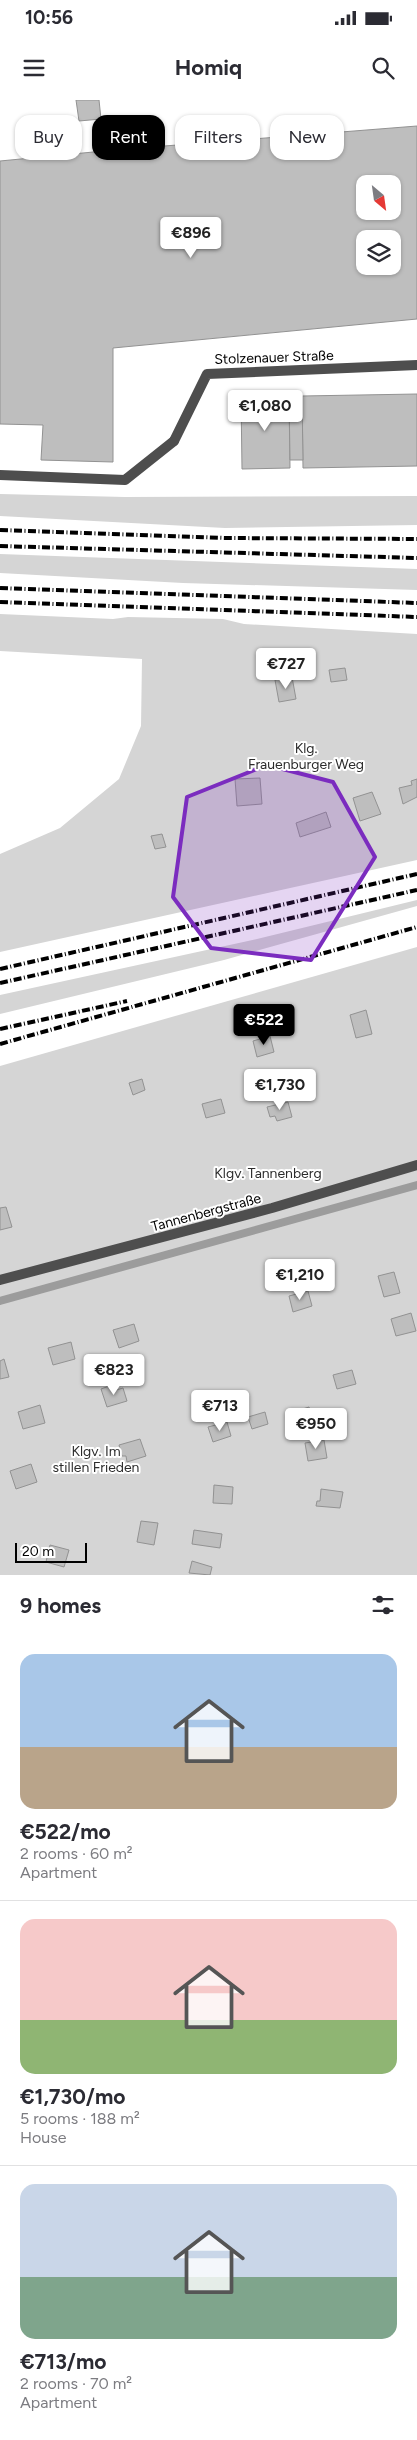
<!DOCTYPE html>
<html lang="en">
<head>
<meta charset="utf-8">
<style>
	:root { --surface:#fff; --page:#f2f2f3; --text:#2b2b33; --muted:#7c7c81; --line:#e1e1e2; --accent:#000 }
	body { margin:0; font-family:Figtree,sans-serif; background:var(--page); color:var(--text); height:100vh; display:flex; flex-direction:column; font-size:19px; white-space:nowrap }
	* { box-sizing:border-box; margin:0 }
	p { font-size:16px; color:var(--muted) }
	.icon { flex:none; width:28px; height:28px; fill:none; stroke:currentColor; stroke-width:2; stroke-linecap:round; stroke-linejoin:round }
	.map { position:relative; height:1475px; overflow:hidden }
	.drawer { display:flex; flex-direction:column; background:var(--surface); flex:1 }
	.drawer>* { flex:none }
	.banner { position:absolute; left:15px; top:15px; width:388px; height:45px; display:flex; gap:10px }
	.needle { width:32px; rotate:151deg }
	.tools { position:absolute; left:356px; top:75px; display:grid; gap:10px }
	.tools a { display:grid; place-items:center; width:45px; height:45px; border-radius:10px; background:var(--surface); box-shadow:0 1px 4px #0004; font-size:25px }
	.scale { position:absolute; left:15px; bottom:12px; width:72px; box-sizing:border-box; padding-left:5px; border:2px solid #000; border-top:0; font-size:14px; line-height:18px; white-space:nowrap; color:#000; -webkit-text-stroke:4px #fff; paint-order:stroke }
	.price { position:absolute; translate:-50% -42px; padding:0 11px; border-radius:5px; background:#fff; color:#222; font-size:16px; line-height:32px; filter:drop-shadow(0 1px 2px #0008) }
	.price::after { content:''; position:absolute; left:50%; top:30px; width:15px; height:11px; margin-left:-8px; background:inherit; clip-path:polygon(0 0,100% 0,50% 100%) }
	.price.on { background:var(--accent); color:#fff }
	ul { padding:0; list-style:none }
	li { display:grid; align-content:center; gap:10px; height:265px; padding:0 20px }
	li+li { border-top:1px solid var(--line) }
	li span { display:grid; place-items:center; height:155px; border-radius:15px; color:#555 }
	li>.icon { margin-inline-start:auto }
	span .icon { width:90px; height:90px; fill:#fffc; stroke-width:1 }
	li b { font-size:21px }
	h2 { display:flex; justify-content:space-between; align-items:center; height:60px; padding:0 20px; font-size:21px }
	.pill { padding:0 18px; border-radius:15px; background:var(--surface); box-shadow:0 1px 4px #0004; font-size:18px; line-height:45px }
	.pill.on { background:var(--accent); color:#fff }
	.status { display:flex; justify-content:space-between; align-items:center; height:35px; padding:0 25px; background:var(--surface); direction:ltr }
	.status svg { height:14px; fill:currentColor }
	header { display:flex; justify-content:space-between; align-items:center; height:65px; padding:0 20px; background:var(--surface); font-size:22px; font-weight:700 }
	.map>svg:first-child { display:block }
</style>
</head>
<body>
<div class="status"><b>10:56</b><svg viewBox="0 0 49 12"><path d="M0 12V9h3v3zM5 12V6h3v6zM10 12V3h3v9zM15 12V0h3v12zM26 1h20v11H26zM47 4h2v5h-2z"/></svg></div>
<header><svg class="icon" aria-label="menu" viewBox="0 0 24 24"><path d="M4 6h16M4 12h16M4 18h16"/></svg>Homiq<svg class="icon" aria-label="search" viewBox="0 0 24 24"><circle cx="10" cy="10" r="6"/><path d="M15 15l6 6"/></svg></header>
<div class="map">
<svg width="417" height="1475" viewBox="0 0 417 1475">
	<rect width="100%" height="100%" fill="#fff"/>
	<g fill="#d5d5d5">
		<polygon points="0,394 125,397 417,396 417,425 225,428 0,416"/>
		<polygon points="0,454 417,469 417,490 183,483 0,473"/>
		<polygon points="0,514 113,519 128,517 223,519 244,524 417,534 417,760 0,852 0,754 60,728 119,679 141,626 142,559 0,551"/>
		<polygon points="417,800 417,806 224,860 0,914 0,895 257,839"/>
		<polygon points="417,847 417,1475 0,1475 0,966"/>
	</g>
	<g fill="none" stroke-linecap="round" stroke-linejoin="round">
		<polyline stroke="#9c9c9c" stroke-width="8" points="0,1201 417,1085"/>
	</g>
	<g fill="#bebebe" stroke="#929292" fill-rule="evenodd">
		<polygon points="76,0 99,0 101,19 79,21"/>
		<path d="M417 26V219L113 248V362L41 360 43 325 0 324V61L114 50ZM365 84H392V111H365ZM365 139H392V166H365Z"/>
		<polygon points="417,294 417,366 303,368 302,296"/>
		<polygon points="241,296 289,296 290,368 242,369"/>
		<polygon points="289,296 302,296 303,360 290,360"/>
		<polygon points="345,568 347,580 331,582 329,570"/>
		<polygon points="292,577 296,599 279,602 275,580"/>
		<polygon points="260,678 262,704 237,706 235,679"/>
		<polygon points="417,679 417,697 403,704 399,688 412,685 411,681"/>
		<polygon points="372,692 381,714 360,721 353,698"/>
		<polygon points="326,712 331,727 300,737 296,723"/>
		<polygon points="162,734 166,747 155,749 151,736"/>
		<polygon points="366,910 372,934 356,938 350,915"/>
		<polygon points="270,936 274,952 257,957 253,941"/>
		<polygon points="142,979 145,990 133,995 129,983"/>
		<polygon points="221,999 225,1013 206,1018 202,1004"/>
		<polygon points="288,1002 292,1017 277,1021 275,1016 270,1017 267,1007"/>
		<polygon points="6,1107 12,1127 0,1130 0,1108"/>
		<polygon points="394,1172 400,1193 384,1197 378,1176"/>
		<polygon points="308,1191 312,1206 293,1212 289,1196"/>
		<polygon points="411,1213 416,1231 396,1236 391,1219"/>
		<polygon points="134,1224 139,1241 119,1248 113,1230"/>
		<polygon points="71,1242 75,1259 53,1265 48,1248"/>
		<polygon points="4,1259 9,1277 0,1279 0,1261"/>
		<polygon points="352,1270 356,1284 337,1289 333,1275"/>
		<polygon points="112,1285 113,1291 123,1288 127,1301 107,1307 101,1289"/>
		<polygon points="40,1305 45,1323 23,1329 18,1312"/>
		<polygon points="309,1307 313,1321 299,1325 296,1311"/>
		<polygon points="265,1312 268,1324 252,1329 248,1317"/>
		<polygon points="227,1322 231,1336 213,1342 208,1327"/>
		<polygon points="140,1339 146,1356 127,1362 126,1356 122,1356 119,1345"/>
		<polygon points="324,1340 327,1358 308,1361 305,1343"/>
		<polygon points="31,1364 37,1382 16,1389 10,1371"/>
		<polygon points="214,1385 233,1387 232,1404 213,1403"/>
		<polygon points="321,1389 343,1392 340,1408 316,1406 317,1401 320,1401"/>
		<polygon points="141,1421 158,1423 154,1445 137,1442"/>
		<polygon points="194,1430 222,1434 220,1448 192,1444"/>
		<polygon points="50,1445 69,1450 64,1467 46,1462"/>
		<polygon points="192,1461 212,1467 210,1475 189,1473"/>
	</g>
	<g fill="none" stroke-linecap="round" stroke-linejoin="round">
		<g stroke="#4e4e4e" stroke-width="10">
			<polyline points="0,375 125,380 174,341"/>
			<polyline points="0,1180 272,1108 417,1065"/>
		</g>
		<polyline stroke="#4e4e4e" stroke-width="10" points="174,341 207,274 417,265"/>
		<g stroke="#000" stroke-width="4" stroke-dasharray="8 2.5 1 2.5" stroke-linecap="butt">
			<polyline points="0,430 225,438 417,439"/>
			<polyline points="0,446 417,458"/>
			<polyline points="0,488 417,503"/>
			<polyline points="0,502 417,517"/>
			<polyline points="0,869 417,774"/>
			<polyline points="0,883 417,790"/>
			<polyline points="0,929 127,901"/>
			<polyline points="0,944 417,827"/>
		</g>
	</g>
	<path fill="#7b2cbf" fill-opacity="0.2" stroke="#7b2cbf" stroke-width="4" stroke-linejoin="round" d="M267 665 333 682 375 757 311 860 211 848 173 797 187 697Z"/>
	<g text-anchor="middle" stroke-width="4" stroke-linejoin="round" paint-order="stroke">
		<g font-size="14" fill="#000" stroke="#fff">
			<text transform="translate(274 257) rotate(-2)" y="5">Stolzenauer Straße</text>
			<text transform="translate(206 1112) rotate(-15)" y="5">Tannenbergstraße</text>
		</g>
		<g font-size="14" fill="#2c2c2c" stroke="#fff">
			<text x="306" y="653">Klg.<tspan x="306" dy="16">Frauenburger Weg</tspan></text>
			<text x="268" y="1078">Klgv. Tannenberg</text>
			<text x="96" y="1356">Klgv. Im<tspan x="96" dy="16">stillen Frieden</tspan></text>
		</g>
	</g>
</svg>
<div class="tools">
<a><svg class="needle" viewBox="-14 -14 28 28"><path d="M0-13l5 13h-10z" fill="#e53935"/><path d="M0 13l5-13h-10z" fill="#7c7c81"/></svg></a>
<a><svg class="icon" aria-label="layers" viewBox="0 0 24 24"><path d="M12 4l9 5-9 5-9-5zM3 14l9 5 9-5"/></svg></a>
</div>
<div class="scale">20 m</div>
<b class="price" style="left:191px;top:159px">€896</b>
<b class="price" style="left:265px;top:332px">€1,080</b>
<b class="price" style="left:286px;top:590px">€727</b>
<b class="price on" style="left:264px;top:946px">€522</b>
<b class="price" style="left:280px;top:1011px">€1,730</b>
<b class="price" style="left:300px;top:1201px">€1,210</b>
<b class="price" style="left:114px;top:1296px">€823</b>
<b class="price" style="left:220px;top:1332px">€713</b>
<b class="price" style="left:316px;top:1350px">€950</b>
<div class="banner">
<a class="pill">Buy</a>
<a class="pill on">Rent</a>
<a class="pill">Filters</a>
<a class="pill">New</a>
</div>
</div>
<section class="drawer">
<h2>9 homes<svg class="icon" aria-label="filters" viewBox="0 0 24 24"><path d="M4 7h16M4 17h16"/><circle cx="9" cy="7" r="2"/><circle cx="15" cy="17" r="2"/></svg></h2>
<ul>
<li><span style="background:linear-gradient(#a9c7e8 60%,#b9a48a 0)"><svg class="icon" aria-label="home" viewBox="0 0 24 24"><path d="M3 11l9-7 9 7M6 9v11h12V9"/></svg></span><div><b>€522/mo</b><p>2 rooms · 60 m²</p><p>Apartment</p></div></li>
<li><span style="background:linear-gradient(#f6c9c9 65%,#8fb573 0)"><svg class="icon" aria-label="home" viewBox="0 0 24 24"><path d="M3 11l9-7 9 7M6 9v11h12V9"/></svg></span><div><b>€1,730/mo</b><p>5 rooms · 188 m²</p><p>House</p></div></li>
<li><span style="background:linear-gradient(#c9d6e8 60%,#7fa58c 0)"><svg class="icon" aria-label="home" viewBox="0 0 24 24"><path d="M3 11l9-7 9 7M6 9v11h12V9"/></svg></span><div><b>€713/mo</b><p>2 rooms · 70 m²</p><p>Apartment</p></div></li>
</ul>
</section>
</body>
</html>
